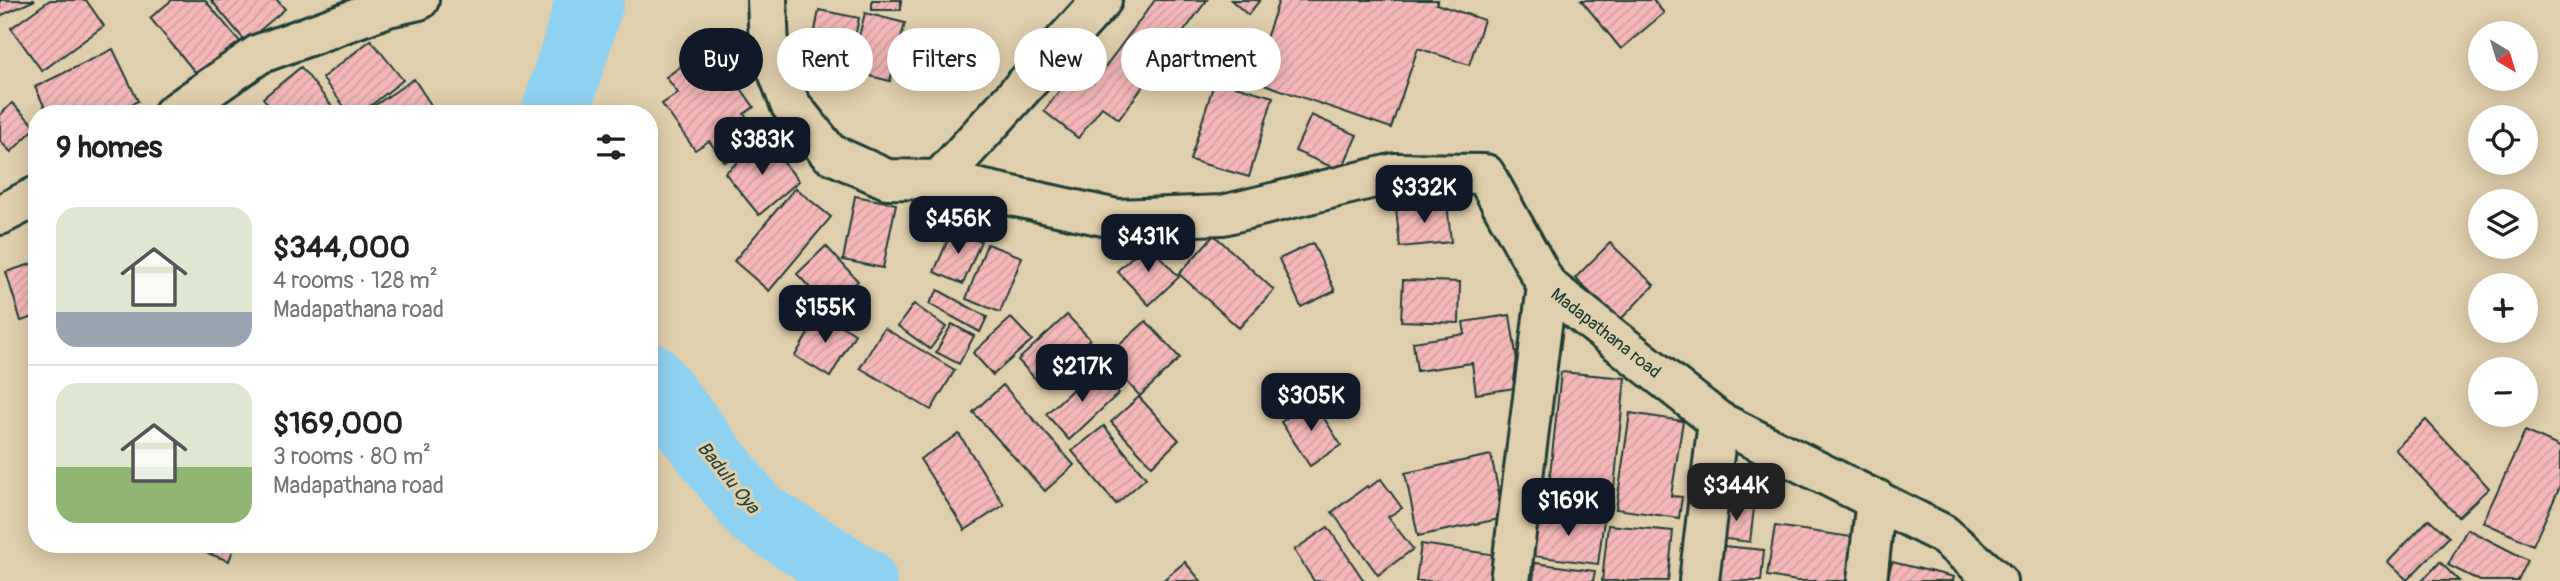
<!DOCTYPE html>
<html lang="en">
<head>
<meta charset="utf-8">
<style>
	:root { --surface:#fff; --page:#f2f2f2; --text:#202124; --muted:#757577; --line:#e0e0e0; --accent:#111827 }
	body { margin:0; font-family:Pangolin,sans-serif; background:var(--page); color:var(--text); height:100vh; display:flex; flex-direction:column; font-size:26px; white-space:nowrap }
	* { box-sizing:border-box; margin:0 }
	p { font-size:23px; color:var(--muted) }
	.icon { flex:none; width:38px; height:38px; fill:none; stroke:currentColor; stroke-width:2; stroke-linecap:round; stroke-linejoin:round }
	.map { position:relative; flex:1; overflow:hidden }
	.side { position:absolute; left:28px; top:105px; width:630px; height:448px; display:flex; flex-direction:column; background:var(--surface); border-radius:28px; box-shadow:0 4px 18px #0003 }
	.side>* { flex:none }
	.guide { position:absolute; left:679px; top:28px; width:665px; height:63px; display:flex; gap:14px }
	.needle { width:46px; rotate:142deg }
	.fabs { position:absolute; left:2468px; top:21px; display:grid; gap:14px }
	.fabs a { display:grid; place-items:center; width:70px; height:70px; border-radius:50%; background:var(--surface); box-shadow:0 4px 18px #0003; font-size:35px }
	.price { position:absolute; translate:-50% -60px; padding:0 16px; border-radius:14px; background:var(--accent); color:#fff; font-size:23px; line-height:46px; filter:drop-shadow(0 2px 4px #0008) }
	.price::after { content:''; position:absolute; left:50%; top:42px; width:21px; height:16px; margin-left:-10px; background:inherit; clip-path:polygon(0 0,100% 0,50% 100%) }
	.price.on { background:#222; color:#fff }
	ul { padding:0; list-style:none }
	li { display:flex; align-items:center; gap:21px; height:175px; padding:0 28px }
	li+li { border-top:2px solid var(--line) }
	li span { display:grid; place-items:center; flex:none; width:196px; height:140px; border-radius:21px; color:#555 }
	li>.icon { margin-inline-start:auto }
	span .icon { width:84px; height:84px; fill:#fffc; stroke-width:1 }
	li b { font-size:30px }
	h2 { display:flex; justify-content:space-between; align-items:center; height:84px; padding:0 28px; font-size:30px }
	.chip { padding:0 24px; border-radius:32px; background:var(--surface); box-shadow:0 4px 18px #0003; font-size:24px; line-height:63px }
	.chip.on { background:var(--accent); color:#fff }
	.map>svg:first-child { display:block }
</style>
</head>
<body>
<div class="map">
<svg width="2560" height="581" viewBox="0 0 2560 581">
	<defs>
		<pattern id="building-hatch" width="6" height="6" patternUnits="userSpaceOnUse" patternTransform="scale(1.75)"><rect width="6" height="6" fill="#f4b8b7"/><path d="M-1 1l2-2M0 6l6-6M5 7l2-2" fill="none" stroke="#d19f9e"/></pattern>
	</defs>
	<rect width="100%" height="100%" fill="#e0cfac"/>
	<filter id="ink" filterUnits="userSpaceOnUse"><feTurbulence type="fractalNoise" baseFrequency=".0143" numOctaves="2"/><feDisplacementMap in="SourceGraphic" scale="14" xChannelSelector="R" yChannelSelector="G"/><feConvolveMatrix kernelMatrix="1 2 1 2 8 2 1 2 1" color-interpolation-filters="sRGB"/></filter>
	<g filter="url(#ink)">
		<g fill="none" stroke-linecap="round" stroke-linejoin="round">
			<g stroke="#8fd1f1" stroke-width="68">
				<polyline points="555,114 590,0"/>
				<polyline points="649,376 755,513 863,581"/>
			</g>
		</g>
		<g fill="url(#building-hatch)" stroke="#1f3d34" stroke-width="2">
			<polygon points="0,0 35,0 0,16"/>
			<polygon points="50,0 86,0 104,26 42,71 11,28"/>
			<polygon points="172,0 205,0 247,50 205,84 150,18"/>
			<polygon points="211,0 277,0 285,9 246,42"/>
			<rect x="872" y="0" width="29" height="10"/>
			<polygon points="1155,0 1207,0 1119,119 1102,107 1078,138 1044,111 1075,70 1093,83"/>
			<polygon points="1231,0 1260,0 1248,15"/>
			<polygon points="1279,0 1438,0 1436,4 1484,20 1469,65 1418,48 1391,128 1252,80"/>
			<polygon points="1581,0 1653,0 1664,13 1621,49"/>
			<polygon points="819,10 859,18 846,80 807,72"/>
			<polygon points="865,13 905,23 890,81 850,71"/>
			<polygon points="371,40 403,80 360,114 350,114 322,78"/>
			<polygon points="113,49 138,101 111,114 48,114 35,87"/>
			<polygon points="703,51 713,66 721,60 754,107 744,114 761,136 725,162 709,141 695,150 662,104 678,93 666,77"/>
			<polygon points="301,67 338,114 270,114 273,111 263,98"/>
			<polygon points="414,79 437,114 362,114"/>
			<polygon points="1215,80 1273,97 1249,177 1190,160"/>
			<polygon points="12,103 36,127 11,152 0,141 0,115"/>
			<polygon points="1311,115 1357,135 1341,171 1295,151"/>
			<polygon points="765,140 799,181 759,215 725,173"/>
			<polygon points="795,188 831,217 769,291 734,261"/>
			<polygon points="855,196 896,204 883,268 843,260"/>
			<polygon points="1447,202 1451,242 1400,247 1396,208"/>
			<polygon points="953,228 981,241 963,284 934,272"/>
			<polygon points="1214,235 1274,290 1239,328 1179,274"/>
			<polygon points="1147,243 1179,277 1149,305 1117,271"/>
			<polygon points="1313,243 1335,291 1301,307 1279,259"/>
			<polygon points="1610,243 1654,285 1619,321 1575,278"/>
			<polygon points="987,244 1022,257 1000,312 966,299"/>
			<polygon points="826,246 858,281 829,308 797,274"/>
			<polygon points="37,262 37,316 21,321 6,272"/>
			<polygon points="1403,280 1460,282 1459,323 1401,321"/>
			<polygon points="938,290 987,317 980,332 929,304"/>
			<polygon points="914,304 946,327 930,349 898,326"/>
			<polygon points="820,313 855,334 830,377 795,356"/>
			<polygon points="1067,315 1090,339 1041,385 1018,360"/>
			<polygon points="1510,315 1521,387 1476,394 1472,363 1417,371 1413,342 1465,334 1463,322"/>
			<polygon points="1011,318 1032,340 993,375 973,353"/>
			<polygon points="1146,321 1180,358 1140,396 1105,358"/>
			<polygon points="952,324 974,336 959,364 936,352"/>
			<polygon points="884,328 955,370 931,410 860,368"/>
			<polygon points="1096,368 1119,393 1069,440 1046,414"/>
			<polygon points="1561,372 1625,378 1612,509 1547,502"/>
			<polygon points="1003,385 1074,465 1045,491 973,412"/>
			<polygon points="1139,397 1179,440 1152,466 1111,422"/>
			<polygon points="1313,401 1341,445 1310,466 1281,422"/>
			<polygon points="1630,413 1683,421 1671,496 1682,497 1679,518 1616,509"/>
			<polygon points="2426,420 2489,488 2458,517 2395,449"/>
			<polygon points="1104,426 1146,478 1116,504 1072,451"/>
			<polygon points="2525,431 2560,447 2560,487 2533,545 2483,522"/>
			<polygon points="959,434 1004,505 965,530 920,459"/>
			<polygon points="1491,455 1504,518 1418,536 1405,473"/>
			<polygon points="1381,479 1402,508 1388,517 1413,549 1378,575 1332,512 1367,486 1368,488"/>
			<polygon points="1721,504 1754,508 1750,542 1717,538"/>
			<polygon points="1538,513 1604,520 1598,564 1533,556"/>
			<polygon points="2429,519 2449,537 2407,580 2388,562"/>
			<polygon points="1608,525 1673,531 1668,581 1602,581"/>
			<polygon points="1775,526 1859,538 1851,581 1797,581 1767,576"/>
			<polygon points="1328,527 1364,581 1314,581 1294,550"/>
			<polygon points="2467,529 2528,560 2518,581 2480,581 2448,565"/>
			<polygon points="194,544 235,544 229,561 193,548"/>
			<polygon points="1421,544 1497,555 1494,581 1416,581"/>
			<polygon points="1712,545 1764,550 1761,581 1708,581"/>
			<polygon points="1185,562 1201,581 1162,581"/>
			<polygon points="1892,562 1954,577 1953,581 1887,581"/>
			<polygon points="2440,562 2459,581 2422,581"/>
			<polygon points="1535,563 1595,571 1593,581 1533,581"/>
		</g>
		<g fill="none" stroke-linecap="round" stroke-linejoin="round">
			<defs>
				<g id="street">
					<polyline points="939,180 1117,219 1223,215 1395,173 1485,174 1547,286 1718,421 1943,534 1997,581"/>
					<polyline points="1510,581 1547,286"/>
					<polyline points="1699,581 1718,421"/>
					<polyline points="1867,581 1876,499"/>
				</g>
				<g id="secondary">
					<polyline points="767,0 769,48 790,104 829,153 887,179 939,180 1102,0"/>
					<polyline points="173,114 259,54 388,7 419,0"/>
					<polyline points="0,215 37,196"/>
				</g>
			</defs>
			<use href="#street" stroke="#1f3d34" stroke-width="44"/>
			<use href="#secondary" stroke="#1f3d34" stroke-width="44"/>
			<use href="#street" stroke="#e0cfac" stroke-width="38"/>
			<use href="#secondary" stroke="#e0cfac" stroke-width="38"/>
		</g>
	</g>
	<g text-anchor="middle" stroke-width="6" stroke-linejoin="round" paint-order="stroke">
		<g font-size="18" fill="#1f3d34" stroke="#e0cfac">
			<text transform="translate(1606 333) rotate(38)" y="6">Madapathana road</text>
		</g>
		<g font-size="19" font-style="italic" fill="#25443d" stroke="#e0cfac">
			<text transform="translate(729 477) rotate(51)" y="7">Badulu Oya</text>
		</g>
	</g>
</svg>
<div class="fabs">
<a><svg class="needle" viewBox="-14 -14 28 28"><path d="M0-13l5 13h-10z" fill="#e53935"/><path d="M0 13l5-13h-10z" fill="#757577"/></svg></a>
<a><svg class="icon" aria-label="locate" viewBox="0 0 24 24"><circle cx="12" cy="12" r="6"/><path d="M12 2v4M12 18v4M2 12h4M18 12h4"/></svg></a>
<a><svg class="icon" aria-label="layers" viewBox="0 0 24 24"><path d="M12 4l9 5-9 5-9-5zM3 14l9 5 9-5"/></svg></a>
<a>+</a>
<a>−</a>
</div>
<b class="price" style="left:762px;top:177px">$383K</b>
<b class="price" style="left:1424px;top:225px">$332K</b>
<b class="price" style="left:958px;top:256px">$456K</b>
<b class="price" style="left:1148px;top:274px">$431K</b>
<b class="price" style="left:825px;top:345px">$155K</b>
<b class="price" style="left:1082px;top:404px">$217K</b>
<b class="price" style="left:1311px;top:433px">$305K</b>
<b class="price on" style="left:1736px;top:523px">$344K</b>
<b class="price" style="left:1568px;top:538px">$169K</b>
<div class="guide">
<a class="chip on">Buy</a>
<a class="chip">Rent</a>
<a class="chip">Filters</a>
<a class="chip">New</a>
<a class="chip">Apartment</a>
</div>
<section class="side">
<h2>9 homes<svg class="icon" aria-label="filters" viewBox="0 0 24 24"><path d="M4 7h16M4 17h16"/><circle cx="9" cy="7" r="2"/><circle cx="15" cy="17" r="2"/></svg></h2>
<ul>
<li><span style="background:linear-gradient(#dfe7d0 75%,#9aa5b1 0)"><svg class="icon" aria-label="home" viewBox="0 0 24 24"><path d="M3 11l9-7 9 7M6 9v11h12V9"/></svg></span><div><b>$344,000</b><p>4 rooms · 128 m²</p><p>Madapathana road</p></div></li>
<li><span style="background:linear-gradient(#dfe7d0 60%,#8fb573 0)"><svg class="icon" aria-label="home" viewBox="0 0 24 24"><path d="M3 11l9-7 9 7M6 9v11h12V9"/></svg></span><div><b>$169,000</b><p>3 rooms · 80 m²</p><p>Madapathana road</p></div></li>
</ul>
</section>
</div>
</body>
</html>
